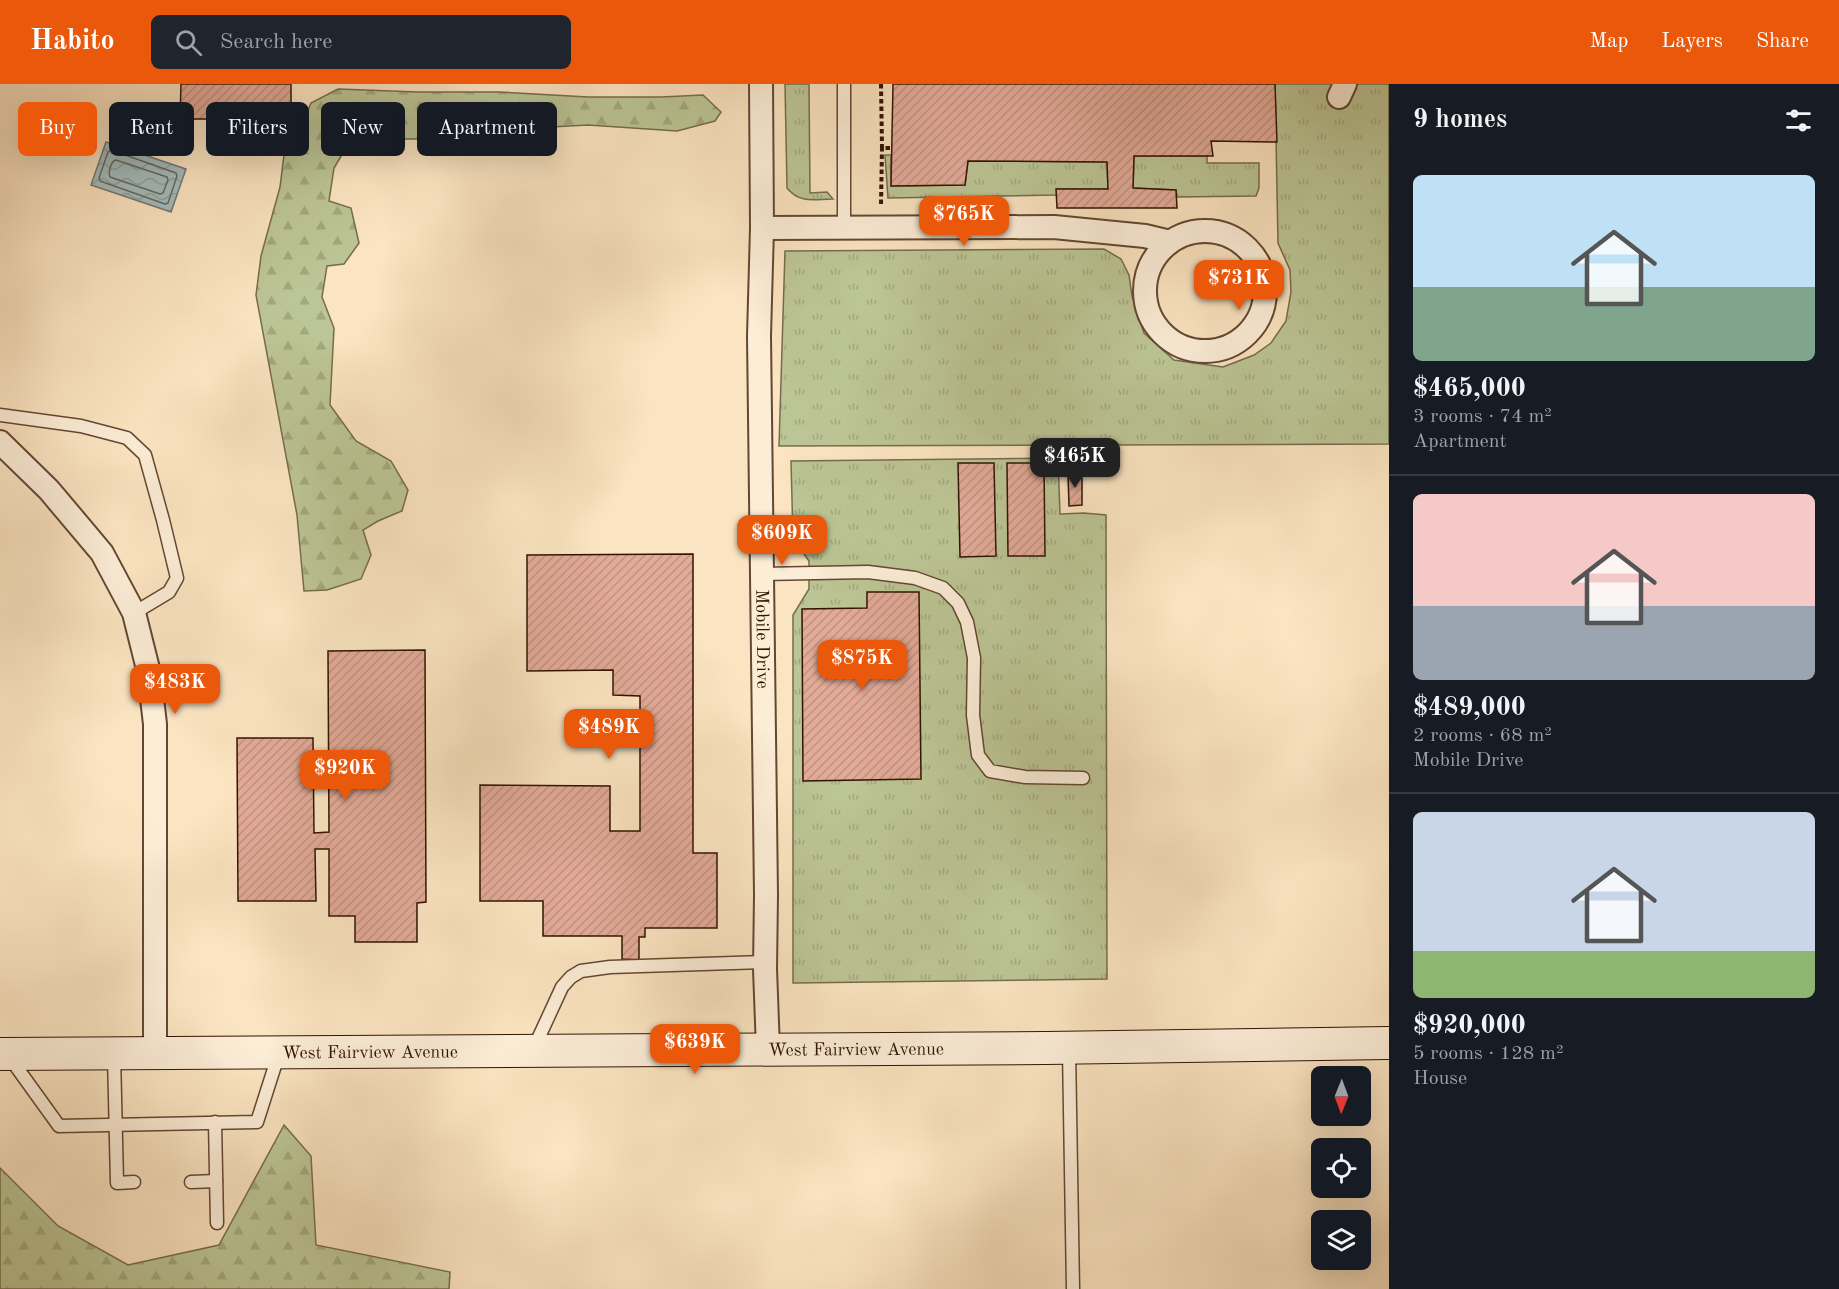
<!DOCTYPE html>
<html lang="en">
<head>
<meta charset="utf-8">
<style>
	:root { --surface:#171b24; --page:#20242c; --text:#f1f3f6; --muted:#9ea1a6; --line:#363941; --accent:#ea580c }
	body { margin:0; font-family:"Old Standard TT",serif; background:var(--page); color:var(--text); height:100vh; display:flex; flex-direction:column; font-size:22px; white-space:nowrap }
	* { box-sizing:border-box; margin:0 }
	p { font-size:20px; color:var(--muted) }
	.icon { flex:none; width:33px; height:33px; fill:none; stroke:currentColor; stroke-width:2; stroke-linecap:round; stroke-linejoin:round }
	.map { position:relative; flex:1; overflow:hidden }
	.drawer { display:flex; flex-direction:column; background:var(--surface); width:450px }
	.drawer>* { flex:none }
	.guide { position:absolute; left:18px; top:18px; width:570px; height:54px; display:flex; gap:12px }
	.needle { width:39px; rotate:181deg }
	.buttons { position:absolute; left:1311px; top:982px; display:grid; gap:12px }
	.buttons a { display:grid; place-items:center; width:60px; height:60px; border-radius:9px; background:var(--surface); box-shadow:0 6px 24px #0002; font-size:30px }
	.price { position:absolute; translate:-50% -51px; padding:0 14px; border-radius:12px; background:var(--accent); color:#fff; font-size:20px; line-height:39px; filter:drop-shadow(0 2px 3px #0008) }
	.price::after { content:''; position:absolute; left:50%; top:36px; width:18px; height:14px; margin-left:-9px; background:inherit; clip-path:polygon(0 0,100% 0,50% 100%) }
	.price.on { background:#222; color:#fff }
	ul { padding:0; list-style:none }
	li { display:grid; align-content:center; gap:12px; height:318px; padding:0 24px }
	li+li { border-top:2px solid var(--line) }
	li span { display:grid; place-items:center; height:186px; border-radius:9px; color:#555 }
	li>.icon { margin-inline-start:auto }
	span .icon { width:108px; height:108px; fill:#fffc; stroke-width:1 }
	li b { font-size:26px }
	h2 { display:flex; justify-content:space-between; align-items:center; height:72px; padding:0 24px; font-size:26px }
	.chip { padding:0 21px; border-radius:9px; background:var(--surface); box-shadow:0 6px 24px #0002; font-size:21px; line-height:54px }
	.chip.on { background:var(--accent); color:#fff }
	header { display:flex; align-items:center; gap:36px; box-sizing:border-box; height:84px; padding:0 30px; background:var(--accent); color:#fff }
	header strong { font-size:28px }
	nav { display:flex; gap:33px; margin-inline-start:auto; font-size:21px }
	.search { width:420px; height:54px; background:var(--page); display:flex; align-items:center; gap:15px; box-sizing:border-box; padding:0 21px; border-radius:9px; color:var(--muted); font-size:22px }
	main { display:flex; flex:1; min-height:0 }
	.map>svg:first-child { display:block }
</style>
</head>
<body>
<header>
<strong>Habito</strong>
<div class="search"><svg class="icon" aria-label="search" viewBox="0 0 24 24"><circle cx="10" cy="10" r="6"/><path d="M15 15l6 6"/></svg>Search here</div>
<nav><a>Map</a><a>Layers</a><a>Share</a></nav>
</header>
<main>
<div class="map">
<svg width="1389" height="1205" viewBox="0 0 1389 1205">
	<defs>
		<pattern id="grass-tufts" width="24" height="20" patternUnits="userSpaceOnUse" patternTransform="scale(1.5)"><rect width="24" height="20" fill="#bcc595"/><path d="M3 7l-1-3M5 7V3M7 7l1-3M15 17l-1-3M17 17v-4M19 17l1-3" fill="none" stroke="#a2a87f"/></pattern>
		<pattern id="forest-firs" width="22" height="20" patternUnits="userSpaceOnUse" patternTransform="scale(1.5)"><rect width="22" height="20" fill="#bcc595"/><path d="M5 1l3.5 6h-7zM16 11l3.5 6h-7z" fill="#a2a87f"/></pattern>
		<pattern id="water-waves" width="16" height="10" patternUnits="userSpaceOnUse" patternTransform="scale(1.5)"><rect width="16" height="10" fill="#a3bcbd"/><path d="M0 5q4-4 8 0t8 0" fill="none" stroke="#8da1a1"/></pattern>
		<pattern id="building-hatch" width="6" height="6" patternUnits="userSpaceOnUse" patternTransform="scale(1.5)"><rect width="6" height="6" fill="#e2aa98"/><path d="M-1 1l2-2M0 6l6-6M5 7l2-2" fill="none" stroke="#c29181"/></pattern>
	</defs>
	<rect width="100%" height="100%" fill="#fbe4c1"/>
	<filter id="stains"><feTurbulence type="fractalNoise" baseFrequency=".00333" numOctaves="4"/><feColorMatrix values="0 0 0 0 .2 0 0 0 0 .09 0 0 0 0 .02 0 0 0 .5 -.17"/></filter>
	<radialGradient id="worn" r=".72"><stop offset=".6" stop-color="#630" stop-opacity="0"/><stop offset="1" stop-color="#630" stop-opacity=".3"/></radialGradient>
	<g fill="url(#grass-tufts)" stroke="#766c4c" stroke-width="1.5">
		<path d="M785 0H809L810 109 827 108 833 115C814 115 800 120 787 104Z"/>
		<polygon points="1275,0 1389,0 1389,360 779,362 785,167 1104,165 1121,175 1129,191 1132,212 1144,249 1174,276 1223,283 1254,271 1271,259 1286,237 1291,208 1290,186 1278,159"/>
		<polygon points="885,71 891,71 891,102 965,101 968,77 1107,78 1108,105 1057,105 1057,111 888,114"/>
		<polygon points="1134,72 1207,72 1207,79 1259,79 1259,104 1256,112 1177,113 1176,106 1133,104"/>
		<polygon points="1058,374 1060,430 1084,429 1106,431 1107,895 793,899 793,531 809,505 809,477 793,454 791,377"/>
	</g>
	<g fill="url(#forest-firs)" stroke="#766c4c" stroke-width="1.5">
		<polygon points="338,5 418,8 499,8 588,13 661,13 703,11 721,28 715,37 677,47 588,41 531,44 429,55 379,55 350,57 334,84 329,117 351,124 359,159 344,180 327,182 322,213 334,244 330,321 356,357 391,377 408,406 402,427 378,437 363,446 371,471 361,495 327,506 304,507 297,431 256,211 261,172 280,103 287,47 305,33 311,19"/>
		<polygon points="284,1041 311,1072 316,1161 450,1188 449,1205 0,1205 0,1084 58,1142 128,1181 219,1161"/>
	</g>
	<polygon fill="url(#water-waves)" stroke="#757872" stroke-width="1.5" points="106,58 186,85 171,128 91,101"/>
	<g fill="none" stroke-linecap="round" stroke-linejoin="round">
		<g stroke="#6a6860" stroke-width="1.5">
			<polygon points="111,66 176,89 177,92 168,119 165,120 100,97 99,94 108,68"/>
			<path d="M116 76 167 93 168 96 163 109 160 110 110 93C108 88 111 77 116 76Z"/>
		</g>
	</g>
	<g fill="url(#building-hatch)" stroke="#311302" stroke-width="1.5">
		<polygon points="181,0 291,0 291,35 180,35"/>
		<polygon points="893,0 1275,0 1277,58 1211,57 1213,72 1134,72 1133,104 1176,106 1177,124 1057,124 1056,105 1108,105 1107,78 968,77 965,101 891,102"/>
		<polygon points="958,379 994,379 996,472 960,473"/>
		<polygon points="1007,379 1044,379 1045,472 1008,472"/>
		<polygon points="1082,389 1082,421 1069,422 1068,390"/>
		<polygon points="693,470 693,769 717,769 717,844 645,844 645,853 639,853 639,876 622,875 622,852 543,852 543,817 480,817 480,701 610,702 610,747 640,747 640,612 613,611 613,586 527,587 527,471"/>
		<polygon points="867,508 919,508 921,695 803,697 802,525 867,524"/>
		<polygon points="425,566 426,818 417,819 417,858 355,858 355,832 329,832 329,765 315,765 316,817 238,817 237,654 313,654 314,749 329,748 328,567"/>
	</g>
	<g fill="none" stroke-linecap="round" stroke-linejoin="round">
		<defs>
			<g id="lane">
				<polyline points="844,143 844,0"/>
				<polyline points="0,331 81,342 127,354 145,371 163,436 177,494 169,508 134,529"/>
				<polyline points="762,490 868,488 915,494 943,504 958,519 967,538 974,574 973,631 978,671 990,687 1025,693 1083,694"/>
				<polyline points="1069,965 1073,1205"/>
				<polyline points="533,966 562,903 571,893 581,887 610,883 765,878"/>
				<polyline points="114,971 117,1099 134,1098"/>
				<polyline points="10,974 59,1042 257,1038 279,969"/>
				<polyline points="215,1038 217,1139"/>
				<polyline points="191,1098 216,1097"/>
			</g>
			<g id="street">
				<path id="s1" d="M761 0 762 144 759 252 766 811 765 885 768 965"/>
				<polyline points="1339,13 1345,0"/>
				<polyline points="762,144 1054,143 1145,152 1170,158"/>
				<circle cx="1205" cy="207" r="60"/>
				<polyline points="0,358 49,406 102,469 134,529 149,589 155,640 155,970"/>
			</g>
			<g id="secondary">
				<path id="s2" d="M0 970 1046 964 1389 959"/>
			</g>
		</defs>
		<use href="#lane" stroke="#644732" stroke-width="15"/>
		<use href="#street" stroke="#644732" stroke-width="26"/>
		<use href="#secondary" stroke="#311302" stroke-width="34"/>
		<g stroke="#311302" stroke-width="4" stroke-dasharray="4.5 3" stroke-linecap="butt">
			<polyline points="881,0 882,64 892,64"/>
			<polyline points="881,120 882,64"/>
		</g>
		<use href="#lane" stroke="#fcedd7" stroke-width="12"/>
		<use href="#street" stroke="#fcedd7" stroke-width="22"/>
		<use href="#secondary" stroke="#fcedd7" stroke-width="32"/>
	</g>
	<g text-anchor="middle" stroke-width="6" stroke-linejoin="round" paint-order="stroke">
		<g font-size="18" fill="#311302" stroke="#fcedd7">
			<text dy="6" stroke="none"><textPath href="#s1" startOffset="555">Mobile Drive</textPath></text>
			<text dy="6" stroke="none"><textPath href="#s2" startOffset="856">West Fairview Avenue</textPath></text>
			<text dy="6" stroke="none"><textPath href="#s2" startOffset="370">West Fairview Avenue</textPath></text>
		</g>
	</g>
	<rect width="100%" height="100%" filter="url(#stains)"/>
	<rect width="100%" height="100%" fill="url(#worn)"/>
</svg>
<div class="buttons">
<a><svg class="needle" viewBox="-14 -14 28 28"><path d="M0-13l5 13h-10z" fill="#e53935"/><path d="M0 13l5-13h-10z" fill="#9ea1a6"/></svg></a>
<a><svg class="icon" aria-label="locate" viewBox="0 0 24 24"><circle cx="12" cy="12" r="6"/><path d="M12 2v4M12 18v4M2 12h4M18 12h4"/></svg></a>
<a><svg class="icon" aria-label="layers" viewBox="0 0 24 24"><path d="M12 4l9 5-9 5-9-5zM3 14l9 5 9-5"/></svg></a>
</div>
<b class="price" style="left:964px;top:163px">$765K</b>
<b class="price" style="left:1239px;top:227px">$731K</b>
<b class="price on" style="left:1075px;top:405px">$465K</b>
<b class="price" style="left:782px;top:482px">$609K</b>
<b class="price" style="left:862px;top:607px">$875K</b>
<b class="price" style="left:175px;top:631px">$483K</b>
<b class="price" style="left:609px;top:676px">$489K</b>
<b class="price" style="left:345px;top:717px">$920K</b>
<b class="price" style="left:695px;top:991px">$639K</b>
<div class="guide">
<a class="chip on">Buy</a>
<a class="chip">Rent</a>
<a class="chip">Filters</a>
<a class="chip">New</a>
<a class="chip">Apartment</a>
</div>
</div>
<section class="drawer">
<h2>9 homes<svg class="icon" aria-label="filters" viewBox="0 0 24 24"><path d="M4 7h16M4 17h16"/><circle cx="9" cy="7" r="2"/><circle cx="15" cy="17" r="2"/></svg></h2>
<ul>
<li><span style="background:linear-gradient(#bfe0f5 60%,#7fa58c 0)"><svg class="icon" aria-label="home" viewBox="0 0 24 24"><path d="M3 11l9-7 9 7M6 9v11h12V9"/></svg></span><div><b>$465,000</b><p>3 rooms · 74 m²</p><p>Apartment</p></div></li>
<li><span style="background:linear-gradient(#f6c9c9 60%,#9aa5b1 0)"><svg class="icon" aria-label="home" viewBox="0 0 24 24"><path d="M3 11l9-7 9 7M6 9v11h12V9"/></svg></span><div><b>$489,000</b><p>2 rooms · 68 m²</p><p>Mobile Drive</p></div></li>
<li><span style="background:linear-gradient(#c9d6e8 75%,#8fb573 0)"><svg class="icon" aria-label="home" viewBox="0 0 24 24"><path d="M3 11l9-7 9 7M6 9v11h12V9"/></svg></span><div><b>$920,000</b><p>5 rooms · 128 m²</p><p>House</p></div></li>
</ul>
</section>
</main>
</body>
</html>
